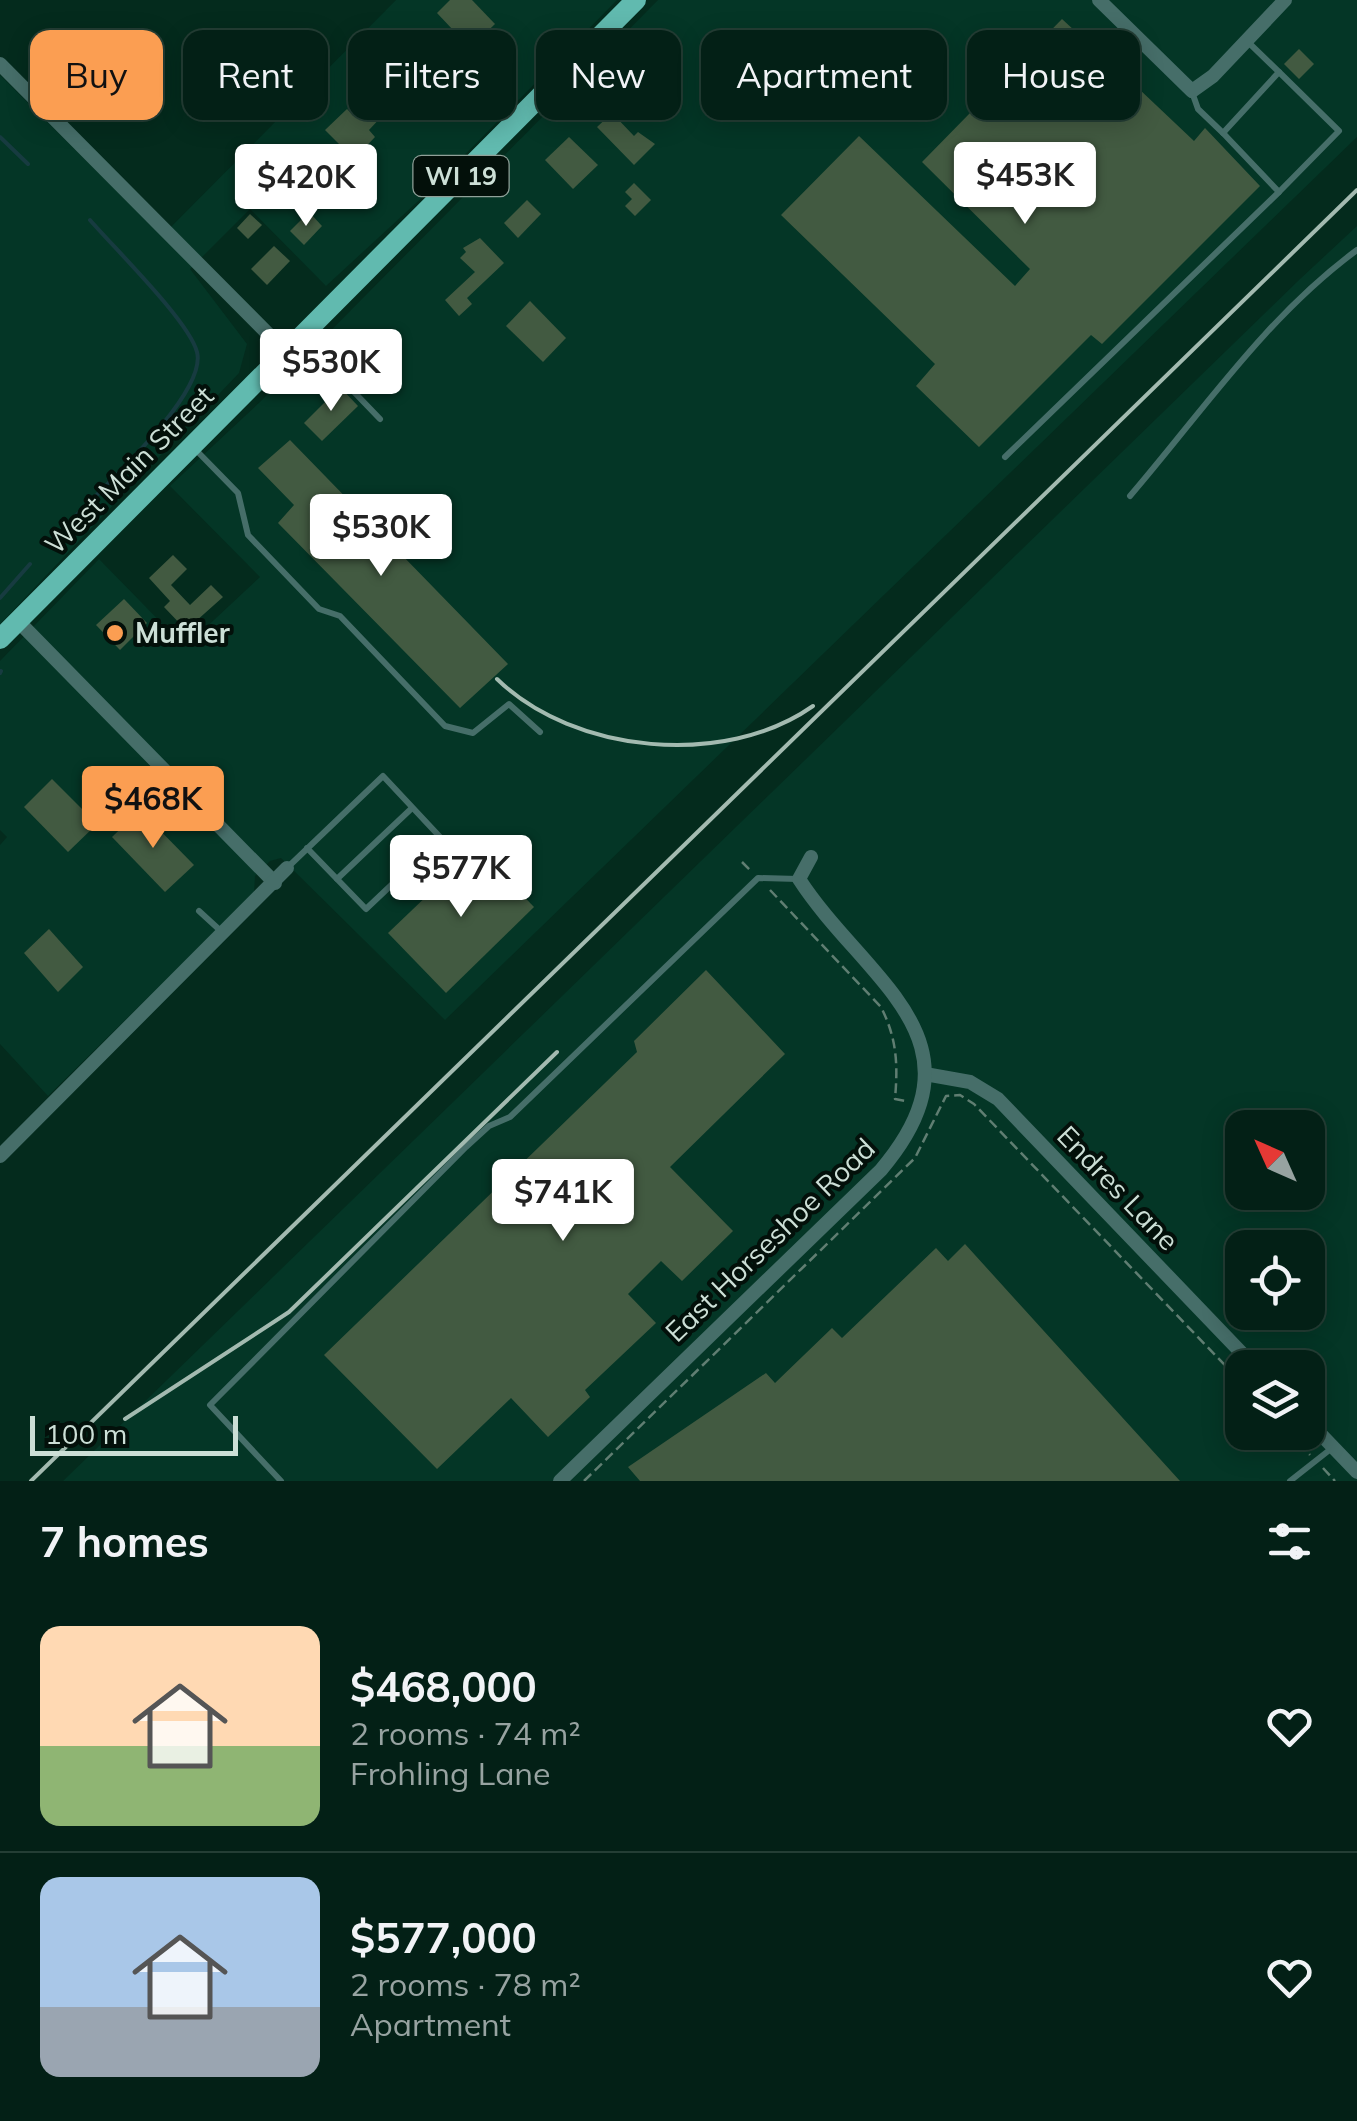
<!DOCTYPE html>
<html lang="en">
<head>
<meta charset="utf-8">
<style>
	:root { --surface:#032016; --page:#112d23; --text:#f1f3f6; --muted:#97a3a1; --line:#243e35; --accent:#fb9e52 }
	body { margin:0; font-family:Mulish,sans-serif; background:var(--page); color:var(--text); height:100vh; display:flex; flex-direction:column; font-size:38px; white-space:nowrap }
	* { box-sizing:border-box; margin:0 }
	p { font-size:32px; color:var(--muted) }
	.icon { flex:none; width:55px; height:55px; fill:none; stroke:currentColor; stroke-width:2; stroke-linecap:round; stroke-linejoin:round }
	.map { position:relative; height:1481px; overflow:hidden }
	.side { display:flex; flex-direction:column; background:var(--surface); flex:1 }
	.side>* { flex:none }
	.guide { position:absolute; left:30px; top:30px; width:1298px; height:90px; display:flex; gap:20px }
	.needle { width:65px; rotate:315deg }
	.tools { position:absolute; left:1225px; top:1110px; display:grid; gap:20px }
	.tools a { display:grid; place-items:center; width:100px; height:100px; border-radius:20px; background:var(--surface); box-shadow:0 5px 25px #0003,0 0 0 2px var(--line); font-size:50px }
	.scale { position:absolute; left:30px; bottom:25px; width:208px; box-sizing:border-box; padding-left:10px; border:5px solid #ccdfd6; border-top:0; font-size:28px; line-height:35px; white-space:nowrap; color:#ccdfd6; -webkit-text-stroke:8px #03100a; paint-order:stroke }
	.price { position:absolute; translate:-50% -85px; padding:0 22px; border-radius:10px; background:#fff; color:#222; font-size:32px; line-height:65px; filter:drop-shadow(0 2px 5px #0008) }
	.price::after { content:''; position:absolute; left:50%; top:60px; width:30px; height:22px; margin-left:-15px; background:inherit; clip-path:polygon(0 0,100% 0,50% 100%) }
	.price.on { background:var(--accent); color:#111 }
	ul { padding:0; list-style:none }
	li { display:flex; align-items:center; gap:30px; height:250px; padding:0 40px }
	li+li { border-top:2px solid var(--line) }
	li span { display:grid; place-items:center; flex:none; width:280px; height:200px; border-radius:20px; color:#555 }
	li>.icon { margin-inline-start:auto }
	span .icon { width:120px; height:120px; fill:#fffc; stroke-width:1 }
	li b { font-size:42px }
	h2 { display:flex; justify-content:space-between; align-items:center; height:120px; padding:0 40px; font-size:42px }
	.pill { padding:0 35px; border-radius:20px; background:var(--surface); box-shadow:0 5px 25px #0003,0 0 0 2px var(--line); font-size:35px; line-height:90px }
	.pill.on { background:var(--accent); color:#111 }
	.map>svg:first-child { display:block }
</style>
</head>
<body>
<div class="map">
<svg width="1357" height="1481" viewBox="0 0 1357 1481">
	<rect width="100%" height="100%" fill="#042b1d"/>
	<g fill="#043626" fill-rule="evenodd">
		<polygon points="396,0 617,0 428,192 326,286 250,209 190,269 247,344 239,373 0,624 0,75 162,236"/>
		<polygon points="658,0 1357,0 1357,137 445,1020 281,858 270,861 255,876 254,893 48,1096 0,1044 0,845 7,837 0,830 0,661 99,559 185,647 260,577 170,486 261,401"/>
		<path d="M1357 226V1481H63L1299 280ZM1242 1128H1308V1192H1242ZM1242 1248H1308V1312H1242ZM1242 1368H1308V1432H1242Z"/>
	</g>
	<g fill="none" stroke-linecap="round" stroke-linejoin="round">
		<g stroke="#173b40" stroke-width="4">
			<polyline points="0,137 28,164"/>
			<path d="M69 523C97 493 208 394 197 352 189 321 114 248 90 220"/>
			<polyline points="0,598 30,564"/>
			<polyline points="0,673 1,671"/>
		</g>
	</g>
	<g fill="#425a41">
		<polygon points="450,0 472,0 495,24 470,48 437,13"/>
		<polygon points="1062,19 1101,55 1091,64 1129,99 1138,88 1194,141 1205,128 1260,186 1102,344 1091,335 979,447 916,386 935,364 781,215 859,136 1015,286 1030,269 922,162"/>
		<polygon points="1299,49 1314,64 1299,79 1284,64"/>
		<polygon points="425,52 458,83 419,122 397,100 369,130 375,137 354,159 325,130 347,109 352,114 374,92 382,100"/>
		<polygon points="612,113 634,136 638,132 655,144 634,165 597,127"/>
		<polygon points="569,137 598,165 573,189 545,160"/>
		<polygon points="634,183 651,200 635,216 625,206 632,199 625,192"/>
		<polygon points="527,200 541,214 518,238 504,223"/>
		<polygon points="309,212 322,226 304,245 290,231"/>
		<polygon points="250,214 262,225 248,239 237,228"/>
		<polygon points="480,238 504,263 467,298 472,304 459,316 445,300 475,272 460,258 466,252 463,248"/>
		<polygon points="274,246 290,261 267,285 251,269"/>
		<polygon points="530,301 566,338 543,362 506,326"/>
		<polygon points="340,387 358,406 322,441 304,423"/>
		<polygon points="290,440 508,664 460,708 278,523 294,505 258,468"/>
		<polygon points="173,555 187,569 171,585 190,605 211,585 223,597 186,630 164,607 170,601 149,578"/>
		<polygon points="124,599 147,623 120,650 96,625"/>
		<polygon points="52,779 97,824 68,852 24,807"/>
		<polygon points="140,810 194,865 165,892 112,837"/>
		<polygon points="477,848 534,907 446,993 388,933"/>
		<polygon points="49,929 83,967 58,992 24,953"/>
		<polygon points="706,970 785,1054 670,1167 733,1231 682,1281 661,1261 628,1294 656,1323 585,1390 590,1397 548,1437 511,1398 437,1469 324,1355 637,1052 634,1041"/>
		<polygon points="965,1244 1180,1481 640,1481 628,1467 766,1373 775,1383 832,1328 842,1338 936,1248 948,1261"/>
	</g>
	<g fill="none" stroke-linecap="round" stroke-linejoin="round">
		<g stroke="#607e72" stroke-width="2.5" stroke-dasharray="10 5" stroke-linecap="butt">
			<polyline points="742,862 750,870"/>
			<path d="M770 890 881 1007C897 1039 898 1064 895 1099L906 1101"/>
			<polyline points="1289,1432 1310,1455"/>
			<polyline points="1323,1468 1335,1481"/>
			<polyline points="584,1481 915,1158 946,1096 960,1095 974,1104 1242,1383"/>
		</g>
		<g stroke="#466e69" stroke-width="6">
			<polyline points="1192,92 1198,109 1223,133 1279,72 1248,42"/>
			<polyline points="1223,133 1279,192 1339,131 1279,72"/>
			<polyline points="305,341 380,419"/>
			<polyline points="193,447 238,493 248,535 319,609 340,616 445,726 473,733 509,704 540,732"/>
			<polyline points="1005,457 1279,192"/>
			<path d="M1130 496C1203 411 1266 317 1357 250"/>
			<polyline points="143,795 170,776"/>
			<polyline points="288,867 383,776 441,838 366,909 307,848"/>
			<polyline points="337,879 412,808"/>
			<polyline points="199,911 223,933"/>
			<polyline points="281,1481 210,1405 466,1147 489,1126 510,1117 758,878 798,879"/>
			<polyline points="1290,1481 1332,1448"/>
		</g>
		<g stroke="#466e69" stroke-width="14">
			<polyline points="1099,0 1192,91 1213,76 1285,0"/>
			<polyline points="0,64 286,352"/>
			<polyline points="18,621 275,883"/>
			<polyline points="925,1074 970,1082 998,1099 1256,1368"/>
			<polyline points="0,1156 287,868"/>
			<polyline points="1308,1421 1357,1472"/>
			<path d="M560 1481 881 1170C992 1039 865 981 799 879L811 857"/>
		</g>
		<polyline stroke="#61baaf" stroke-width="20" points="0,639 636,0"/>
		<g stroke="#a3bab0" stroke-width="4">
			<path d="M497 679C574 754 725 768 813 706"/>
			<polyline points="125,1419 289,1312 557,1052"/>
			<polyline points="31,1481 1357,190"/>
		</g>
	</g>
	<circle fill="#fb9e52" stroke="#03100a" stroke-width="4" cx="115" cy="633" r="10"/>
	<g text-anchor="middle" stroke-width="8" stroke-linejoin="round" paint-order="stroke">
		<rect fill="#03100a" stroke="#90a199" stroke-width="2.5" x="413.5" y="156" width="95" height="40" rx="8"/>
		<g font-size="25" font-weight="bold" fill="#ccdfd6">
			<text x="461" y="185">WI 19</text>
		</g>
		<g font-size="28" fill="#ccdfd6" stroke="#03100a">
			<text transform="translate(129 470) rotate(-45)" y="10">West Main Street</text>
			<text transform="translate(1118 1188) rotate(46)" y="10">Endres Lane</text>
			<text transform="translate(770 1240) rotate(-44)" y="10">East Horseshoe Road</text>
		</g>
		<g font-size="28" font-weight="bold" fill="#ccdfd6" stroke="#03100a" text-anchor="start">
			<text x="135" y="643">Muffler</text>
		</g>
	</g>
</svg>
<div class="tools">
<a><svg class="needle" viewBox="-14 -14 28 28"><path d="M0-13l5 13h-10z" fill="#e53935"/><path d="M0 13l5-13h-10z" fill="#97a3a1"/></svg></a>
<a><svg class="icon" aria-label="locate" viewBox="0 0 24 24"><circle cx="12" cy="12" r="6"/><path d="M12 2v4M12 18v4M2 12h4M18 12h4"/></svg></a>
<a><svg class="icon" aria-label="layers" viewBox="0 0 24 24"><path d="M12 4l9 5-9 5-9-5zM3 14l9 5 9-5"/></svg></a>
</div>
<div class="scale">100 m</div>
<b class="price" style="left:1025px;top:227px">$453K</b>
<b class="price" style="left:306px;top:229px">$420K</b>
<b class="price" style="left:331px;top:414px">$530K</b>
<b class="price" style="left:381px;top:579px">$530K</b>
<b class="price on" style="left:153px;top:851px">$468K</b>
<b class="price" style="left:461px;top:920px">$577K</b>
<b class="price" style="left:563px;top:1244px">$741K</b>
<div class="guide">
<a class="pill on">Buy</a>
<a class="pill">Rent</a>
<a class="pill">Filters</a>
<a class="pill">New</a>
<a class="pill">Apartment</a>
<a class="pill">House</a>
</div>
</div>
<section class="side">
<h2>7 homes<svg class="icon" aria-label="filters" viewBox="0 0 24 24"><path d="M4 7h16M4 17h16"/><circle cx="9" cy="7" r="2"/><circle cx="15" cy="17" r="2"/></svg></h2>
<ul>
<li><span style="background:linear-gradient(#ffd9b3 60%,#8fb573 0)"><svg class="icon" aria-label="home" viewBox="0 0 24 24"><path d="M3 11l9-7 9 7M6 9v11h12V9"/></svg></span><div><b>$468,000</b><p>2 rooms · 74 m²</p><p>Frohling Lane</p></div><svg class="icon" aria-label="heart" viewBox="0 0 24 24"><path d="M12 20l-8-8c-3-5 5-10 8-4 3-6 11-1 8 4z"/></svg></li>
<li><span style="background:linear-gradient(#a9c7e8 65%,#9aa5b1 0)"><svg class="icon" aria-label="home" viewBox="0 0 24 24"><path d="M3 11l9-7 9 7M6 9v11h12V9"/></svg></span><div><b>$577,000</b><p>2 rooms · 78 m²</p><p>Apartment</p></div><svg class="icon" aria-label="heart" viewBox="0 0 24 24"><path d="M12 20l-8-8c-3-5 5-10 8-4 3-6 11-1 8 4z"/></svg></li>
</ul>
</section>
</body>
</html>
